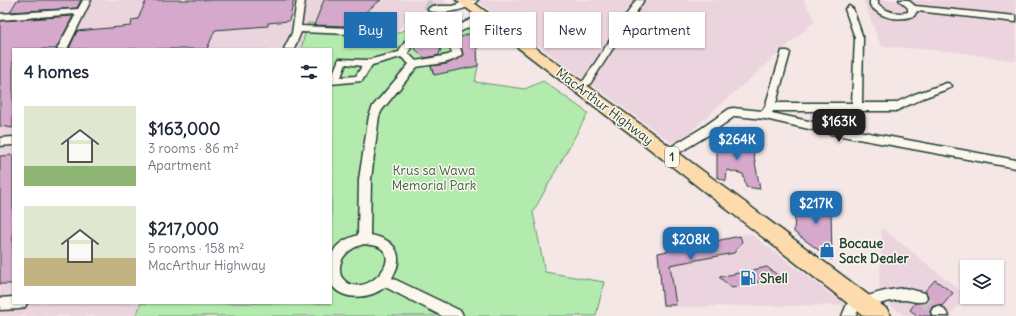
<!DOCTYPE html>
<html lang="en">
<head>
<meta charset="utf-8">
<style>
	:root { --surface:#fff; --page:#f6f6f7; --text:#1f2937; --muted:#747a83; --accent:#1f6fb2 }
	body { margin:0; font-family:Delius,sans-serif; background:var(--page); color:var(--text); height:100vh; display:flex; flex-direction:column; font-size:15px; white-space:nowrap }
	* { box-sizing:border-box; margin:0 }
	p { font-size:13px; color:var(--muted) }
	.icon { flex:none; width:22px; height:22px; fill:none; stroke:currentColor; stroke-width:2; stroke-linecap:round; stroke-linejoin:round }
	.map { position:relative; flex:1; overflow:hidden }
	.panel { position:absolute; left:12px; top:48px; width:320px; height:256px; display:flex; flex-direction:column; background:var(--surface); border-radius:0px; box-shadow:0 1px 3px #0004 }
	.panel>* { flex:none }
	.guide { position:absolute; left:344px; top:12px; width:380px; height:36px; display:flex; gap:8px }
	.tools { position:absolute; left:960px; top:260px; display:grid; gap:8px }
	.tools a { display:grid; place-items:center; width:44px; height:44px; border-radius:0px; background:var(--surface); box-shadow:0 1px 3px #0004; font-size:20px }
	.price { position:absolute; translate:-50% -34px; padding:0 9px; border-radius:8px; background:var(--accent); color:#fff; font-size:13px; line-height:26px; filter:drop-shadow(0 1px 2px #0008) }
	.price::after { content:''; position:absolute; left:50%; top:24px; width:12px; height:9px; margin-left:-6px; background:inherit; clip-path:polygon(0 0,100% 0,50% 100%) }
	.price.current { background:#222; color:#fff }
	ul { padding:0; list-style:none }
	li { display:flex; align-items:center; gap:12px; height:100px; padding:0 12px }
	li span { display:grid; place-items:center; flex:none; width:112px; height:80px; border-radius:0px; color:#555 }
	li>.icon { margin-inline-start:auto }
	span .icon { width:48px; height:48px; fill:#fffc; stroke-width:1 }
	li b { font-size:17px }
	h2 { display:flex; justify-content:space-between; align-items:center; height:48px; padding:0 12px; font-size:17px }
	.tag { padding:0 14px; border-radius:0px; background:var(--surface); box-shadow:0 1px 3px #0004; font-size:14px; line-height:36px }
	.tag.current { background:var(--accent); color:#fff }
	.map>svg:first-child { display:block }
</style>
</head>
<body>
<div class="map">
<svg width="1016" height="316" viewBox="0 0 1016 316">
	<rect width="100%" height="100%" fill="#f4e7e6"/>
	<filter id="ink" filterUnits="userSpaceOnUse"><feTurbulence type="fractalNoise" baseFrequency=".025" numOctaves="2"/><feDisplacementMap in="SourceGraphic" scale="8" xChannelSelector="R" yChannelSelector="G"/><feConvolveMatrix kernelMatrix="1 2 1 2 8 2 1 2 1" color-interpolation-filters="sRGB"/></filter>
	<g filter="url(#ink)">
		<g fill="#ebd4de">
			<polygon points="0,0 443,0 459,13 413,12 396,33 309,23 301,49 13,49 13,303 141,303 136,316 0,316"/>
			<polygon points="476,0 804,0 815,21 675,145"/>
			<polygon points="863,0 1016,0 1016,61 958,52 881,46"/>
			<polygon points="882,228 967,296 949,316 906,316 879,297"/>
			<polygon points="749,233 846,305 662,307 657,252"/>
		</g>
		<polygon fill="#b3eaad" stroke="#699470" points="430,19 445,31 468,19 479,28 476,31 478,66 475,82 525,89 543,81 588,113 533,212 545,272 604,282 596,316 136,316 141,303 331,303 331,49 301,49 308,23 395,34"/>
		<g fill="#d6a9cc" stroke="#1f3d34">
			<polygon points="17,0 81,0 77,8 10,12"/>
			<polygon points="156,0 294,0 289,21 268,23 268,26 215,30 207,49 69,49 77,31 131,26 132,20 138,19 146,1"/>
			<polygon points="324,0 381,0 347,26 314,25"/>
			<polygon points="73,16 56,49 13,49 13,128 0,126 0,21"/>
			<polygon points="476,31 478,66 434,75 431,66 447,64 463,56 461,47 456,39"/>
			<polygon points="420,39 430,39 441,48 439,55 425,58 414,48 417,41"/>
			<polygon points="717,135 737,141 738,144 752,146 760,189 746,187 743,174 727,170 726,181 717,177"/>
			<polygon points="13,155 13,284 0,284 0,156"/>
			<polygon points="815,193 829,197 829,207 831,208 832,260 794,232 795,215 800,216 800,204 815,208"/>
			<polygon points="740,236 742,242 734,253 670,265 676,305 663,305 658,253"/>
			<polygon points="767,267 780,277 732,288 719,277"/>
			<polygon points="935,280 953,293 942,306 937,305 932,307 930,311 931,316 918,316 910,310 915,303 926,302 928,296 925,291"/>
		</g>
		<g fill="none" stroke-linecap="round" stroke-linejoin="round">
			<polyline stroke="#c9c5c2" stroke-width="10" stroke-dasharray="10 4.5" stroke-linecap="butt" points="426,3 432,9"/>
			<polyline stroke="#c9c5c2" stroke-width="12" stroke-dasharray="12 6" stroke-linecap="butt" points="920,297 938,312"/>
			<defs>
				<g id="minor">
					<polygon points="83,0 91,0 67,49 57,49 76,14 0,20 0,14 78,9"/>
					<polygon points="297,0 305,0 301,26 349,28 353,31 349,34 301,32 294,49 284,49 292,33"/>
					<path d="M468 0H478C468 11 444 14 429 11L428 9 432 6H453Z"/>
					<polygon points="636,0 644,0 590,84 582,89 576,89 574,87 584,80"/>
					<path d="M870 0H878V4C887 12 896 15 908 12V8L899 0H908L915 6 1016 16V22L917 11 914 16C898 21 881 19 870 5Z"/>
					<polygon points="849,6 853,9 863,38 862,103 895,103 915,94 947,83 950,84 952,86 950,88 923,98 896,111 773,111 772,113 831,126 1016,160 1016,168 831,134 765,119 735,116 710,134 672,157 668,158 664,157 663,154 664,151 702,128 729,109 733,108 762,111 765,107 782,51 788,51 790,53 776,103 852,103 855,38 845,9"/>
					<path d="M484 13 487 14 488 16 487 18 452 36 460 47 462 54C452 65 430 64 417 67L382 110 379 116 371 179 370 235C395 239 406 255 392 278L461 311 463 316H442L385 287C370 299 342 302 331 284 331 256 327 245 358 235L359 179 369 116 373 106 409 64 401 57 372 65 362 81 331 84V78L339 59 368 60 399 52C409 31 423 23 445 32ZM427 34C440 34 449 40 452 53L448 55 416 61 408 53 415 40ZM346 64 362 66 356 76 341 77ZM364 244C368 245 373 245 377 246 407 259 359 305 341 276 336 259 349 248 364 244Z"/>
					<polygon points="13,137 13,145 0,146 0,138"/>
					<path d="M904 288 925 293 927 297 925 301C917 304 911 300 903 300 888 300 871 306 857 312L856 316H842L847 304C865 296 884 290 904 288Z"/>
					<polygon points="13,297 13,303 27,303 25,307 20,309 0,310 0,298"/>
					<polygon points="938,306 943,308 949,316 933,316 931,312 933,308"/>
				</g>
				<polygon id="highway" points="456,0 470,0 644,127 887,309 891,316 864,316 632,135"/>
			</defs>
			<use href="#minor" stroke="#1f3d34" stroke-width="3"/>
			<use href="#highway" stroke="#1f3d34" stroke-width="3"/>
			<use href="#minor" fill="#fbf7ec" fill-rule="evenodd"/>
			<use href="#highway" fill="#fedbac" fill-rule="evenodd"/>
		</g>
	</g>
	<defs>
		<symbol id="shop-bare" viewBox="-9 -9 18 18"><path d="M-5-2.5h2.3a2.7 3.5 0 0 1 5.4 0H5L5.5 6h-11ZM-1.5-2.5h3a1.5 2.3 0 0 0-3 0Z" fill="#1f6fb2" stroke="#fbf7ec" stroke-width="2.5" paint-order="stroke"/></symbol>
		<symbol id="fuel-bare" viewBox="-9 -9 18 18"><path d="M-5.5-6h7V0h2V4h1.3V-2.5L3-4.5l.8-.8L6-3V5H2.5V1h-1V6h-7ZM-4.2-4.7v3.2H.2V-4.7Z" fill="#1f6fb2" stroke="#fbf7ec" stroke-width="2.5" paint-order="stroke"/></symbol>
	</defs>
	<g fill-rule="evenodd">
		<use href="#shop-bare" x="816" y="239" width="22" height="22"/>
		<use href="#fuel-bare" x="737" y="267" width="22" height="22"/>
	</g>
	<g text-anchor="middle" stroke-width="3" stroke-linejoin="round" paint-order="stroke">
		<rect fill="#fbf7ec" stroke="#61756b" stroke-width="1" x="665" y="147" width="14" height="20" rx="3"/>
		<g font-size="12" font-weight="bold" fill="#1f3d34">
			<text x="672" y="161">1</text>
		</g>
		<g font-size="13" fill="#1f3d34" stroke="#fbf7ec">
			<text transform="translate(605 106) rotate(37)" y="5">MacArthur Highway</text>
		</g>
		<g font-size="13" fill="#3d604c" stroke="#fbf7ec">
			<text x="434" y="175">Krus sa Wawa<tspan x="434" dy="15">Memorial Park</tspan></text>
		</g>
		<g font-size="13" font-weight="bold" fill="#1f3d34" stroke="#fbf7ec" text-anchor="start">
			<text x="839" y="248">Bocaue<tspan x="839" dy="15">Sack Dealer</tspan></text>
			<text x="760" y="283">Shell</text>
		</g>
	</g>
</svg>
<div class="tools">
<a><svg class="icon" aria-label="layers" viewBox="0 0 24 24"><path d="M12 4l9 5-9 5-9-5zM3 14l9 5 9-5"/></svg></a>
</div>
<b class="price current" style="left:839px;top:143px">$163K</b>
<b class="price" style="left:737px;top:161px">$264K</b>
<b class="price" style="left:816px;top:225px">$217K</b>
<b class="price" style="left:691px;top:261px">$208K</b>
<div class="guide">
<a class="tag current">Buy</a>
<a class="tag">Rent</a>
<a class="tag">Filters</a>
<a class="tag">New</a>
<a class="tag">Apartment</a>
</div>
<section class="panel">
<h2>4 homes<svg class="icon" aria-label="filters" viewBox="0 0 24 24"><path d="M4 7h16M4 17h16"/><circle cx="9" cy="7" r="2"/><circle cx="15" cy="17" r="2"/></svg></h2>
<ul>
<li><span style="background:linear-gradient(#dfe7d0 75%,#8fb573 0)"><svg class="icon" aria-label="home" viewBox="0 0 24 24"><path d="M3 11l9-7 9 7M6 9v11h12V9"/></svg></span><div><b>$163,000</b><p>3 rooms · 86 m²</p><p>Apartment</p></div></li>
<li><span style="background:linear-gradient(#dfe7d0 65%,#c2b280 0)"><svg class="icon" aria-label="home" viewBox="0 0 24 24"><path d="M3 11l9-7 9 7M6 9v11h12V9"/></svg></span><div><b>$217,000</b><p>5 rooms · 158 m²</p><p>MacArthur Highway</p></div></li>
</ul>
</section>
</div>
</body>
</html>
